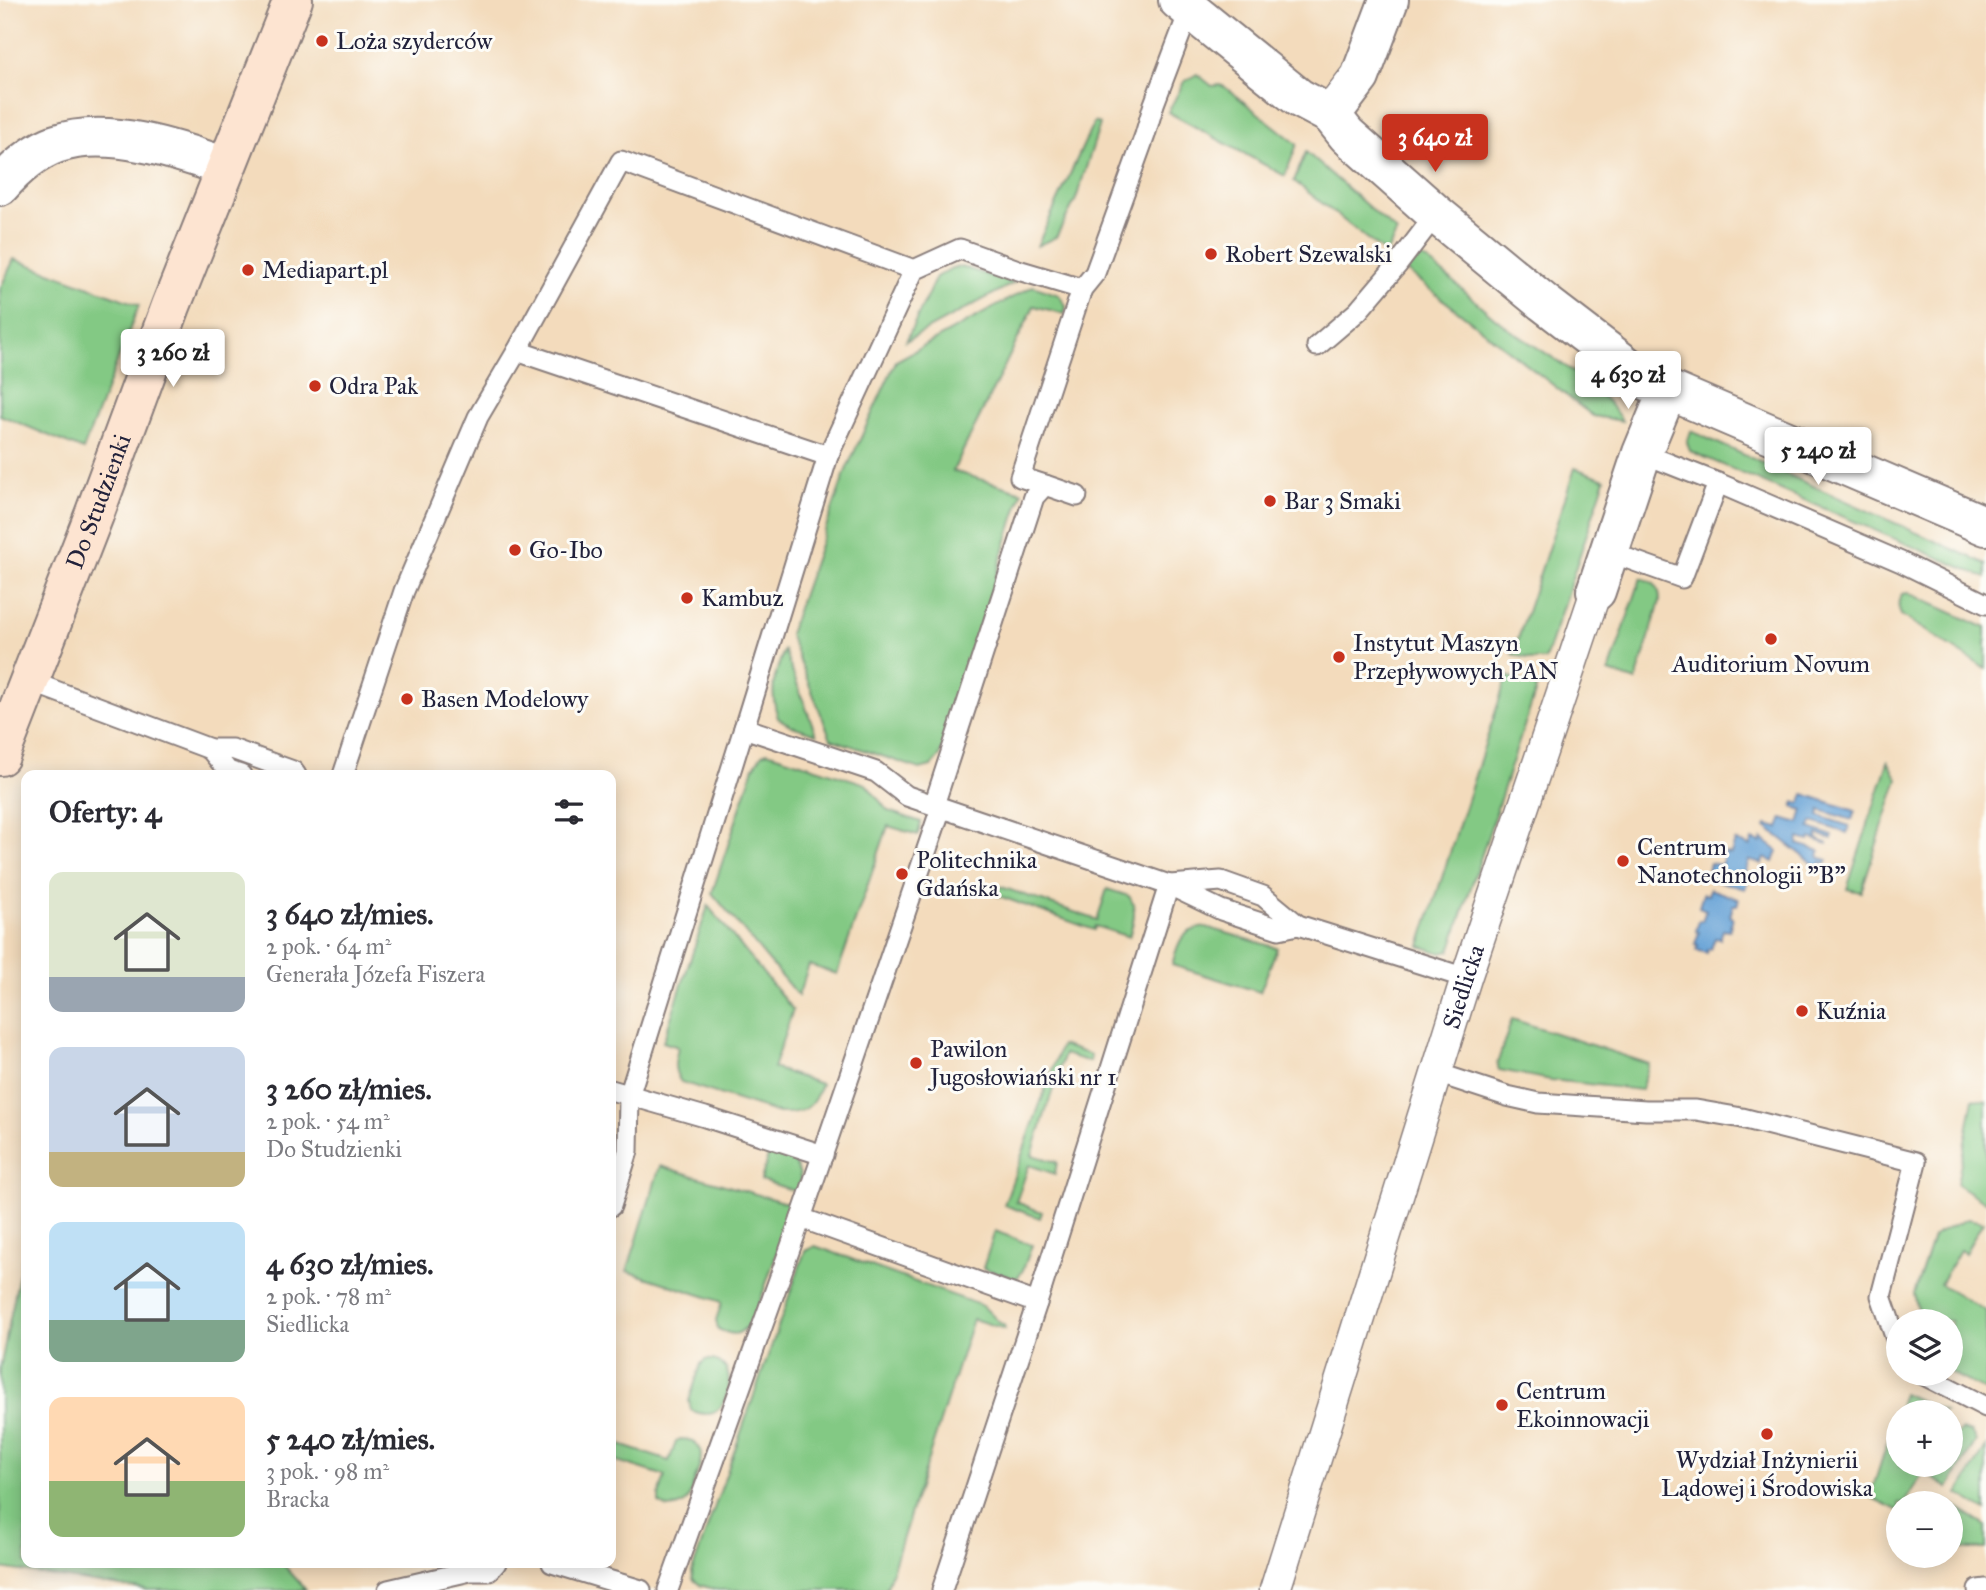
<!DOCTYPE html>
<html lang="pl">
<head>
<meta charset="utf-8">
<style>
	:root { --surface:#fff; --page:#f2f2f3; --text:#2b2b33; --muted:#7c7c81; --accent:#c8321e }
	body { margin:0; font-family:"IM FELL Great Primer",serif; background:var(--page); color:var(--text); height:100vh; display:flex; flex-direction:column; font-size:26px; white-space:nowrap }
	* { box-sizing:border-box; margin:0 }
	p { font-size:23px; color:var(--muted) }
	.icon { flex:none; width:38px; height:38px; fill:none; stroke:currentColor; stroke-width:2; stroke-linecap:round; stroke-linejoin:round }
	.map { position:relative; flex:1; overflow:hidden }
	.drawer { position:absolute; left:21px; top:770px; width:595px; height:798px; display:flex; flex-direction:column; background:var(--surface); border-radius:14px; box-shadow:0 4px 18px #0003 }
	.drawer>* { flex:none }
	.tools { position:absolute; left:1886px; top:1309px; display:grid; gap:14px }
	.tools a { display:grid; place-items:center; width:77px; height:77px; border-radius:50%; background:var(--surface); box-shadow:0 4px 18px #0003; font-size:35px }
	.price { position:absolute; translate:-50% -60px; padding:0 16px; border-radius:7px; background:#fff; color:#222; font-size:23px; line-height:46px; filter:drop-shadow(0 2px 4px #0008) }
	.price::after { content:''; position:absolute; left:50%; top:42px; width:21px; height:16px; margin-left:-10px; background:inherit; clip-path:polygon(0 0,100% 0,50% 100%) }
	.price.current { background:var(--accent); color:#fff }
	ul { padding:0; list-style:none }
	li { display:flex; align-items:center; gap:21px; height:175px; padding:0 28px }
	li span { display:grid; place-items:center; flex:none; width:196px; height:140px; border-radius:14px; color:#555 }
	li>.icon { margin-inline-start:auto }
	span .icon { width:84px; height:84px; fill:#fffc; stroke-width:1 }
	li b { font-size:30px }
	h2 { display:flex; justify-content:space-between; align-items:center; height:84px; padding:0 28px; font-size:30px }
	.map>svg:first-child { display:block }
</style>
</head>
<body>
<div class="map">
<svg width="1986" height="1590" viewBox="0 0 1986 1590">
	<rect width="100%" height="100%" fill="#fdfcf7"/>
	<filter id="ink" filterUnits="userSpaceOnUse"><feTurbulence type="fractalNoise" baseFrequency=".0143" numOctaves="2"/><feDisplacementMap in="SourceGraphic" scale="14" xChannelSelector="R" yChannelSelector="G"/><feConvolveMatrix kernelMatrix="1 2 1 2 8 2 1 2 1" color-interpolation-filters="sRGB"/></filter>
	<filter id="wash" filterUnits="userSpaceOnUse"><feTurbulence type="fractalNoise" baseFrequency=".00686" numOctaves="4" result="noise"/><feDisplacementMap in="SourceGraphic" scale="28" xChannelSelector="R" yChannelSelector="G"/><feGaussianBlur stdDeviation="1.57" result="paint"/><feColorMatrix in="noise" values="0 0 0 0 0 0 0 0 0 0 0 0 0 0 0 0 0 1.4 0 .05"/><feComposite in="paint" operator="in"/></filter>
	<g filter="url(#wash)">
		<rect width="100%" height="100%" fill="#f3dbbc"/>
		<g fill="#83c984" stroke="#527660" stroke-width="2">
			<polygon points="1197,74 1212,86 1220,85 1225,87 1297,144 1285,176 1168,112 1184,82"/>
			<polygon points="1094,122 1100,124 1076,199 1056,237 1037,246"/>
			<polygon points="1306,152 1397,232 1386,254 1294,181"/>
			<path d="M1421 257C1451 276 1476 304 1505 326 1542 353 1599 381 1622 421L1593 416 1405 270Z"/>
			<polygon points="14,259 139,305 83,450 0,415 0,289"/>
			<polygon points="962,267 1014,283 906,341 936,277 952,268"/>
			<polygon points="1033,286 1059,295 1066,306 1065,314 1034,306 953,471 1022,492 940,756 931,766 920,769 831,739 789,634 846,470 896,361"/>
			<polygon points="1691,431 1986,564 1986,578 1690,451 1687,443"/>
			<polygon points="1575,468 1605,479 1545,660 1533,660 1513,654"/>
			<path d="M1641 578C1654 582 1660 586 1660 601L1636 681 1609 672Z"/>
			<path d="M1908 593 1986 628V669L1901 615C1898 607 1897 601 1902 594Z"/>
			<path d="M784 650 816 734 792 726 778 718C769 689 774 677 784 650Z"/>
			<polygon points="1507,676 1537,687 1450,951 1441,953 1420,946"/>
			<polygon points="767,752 866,784 888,811 921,822 918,835 888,826 837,974 809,965 798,996 712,893 754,767 762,754"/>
			<polygon points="1888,762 1898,779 1861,892 1847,889"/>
			<path d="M996 885 1097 920 1107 889 1129 896C1138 909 1133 923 1129 937L1095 926 1094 930 993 894Z"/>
			<path d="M708 906 793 1010 773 1068 821 1084C813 1109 804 1114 778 1113L681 1082C672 1069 675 1061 678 1047L663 1042Z"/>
			<path d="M1206 927 1277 948 1260 992 1172 965C1178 943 1180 930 1206 927Z"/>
			<polygon points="1512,1019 1649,1064 1641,1090 1551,1080 1499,1070 1497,1064"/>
			<polygon points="1061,1045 1091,1055 1090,1062 1064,1054 1032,1155 1057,1162 1055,1174 1029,1165 1016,1202 1042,1212 1040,1218 1004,1205"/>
			<polygon points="1973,1099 1986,1101 1986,1203 1957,1184"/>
			<path d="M778 1149C795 1158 805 1173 798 1192L761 1180 769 1153Z"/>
			<path d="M660 1166 793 1205 754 1319C741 1334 737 1338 718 1329L716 1320 722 1302 627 1271Z"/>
			<polygon points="1967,1219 1983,1222 1965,1253 1960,1250 1940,1284 1986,1311 1986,1391 1951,1373 1951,1321 1920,1321 1914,1294 1933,1237 1938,1233"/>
			<polygon points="995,1231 1032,1245 1023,1270 1016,1279 983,1268"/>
			<polygon points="26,1239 26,1563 282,1563 306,1590 147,1590 0,1568 0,1369"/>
			<polygon points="815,1246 983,1306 1000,1323 1004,1325 1005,1329 973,1319 886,1590 717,1590 700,1585 693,1579 692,1571 805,1251"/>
			<path d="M705 1360C741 1357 730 1406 713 1413 706 1415 697 1413 691 1410L689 1401 701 1364Z"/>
			<polygon points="1903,1393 1945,1412 1899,1412 1899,1465 1928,1465 1904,1503 1899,1503 1899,1511 1870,1497"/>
			<path d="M1962 1430 1971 1433 1976 1441 1948 1488 1932 1478 1939 1465H1951C1951 1450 1949 1439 1962 1430Z"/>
			<path d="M680 1439C710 1439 701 1465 694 1482 692 1487 691 1494 688 1499 684 1506 676 1507 668 1508L659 1503V1496L665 1476 611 1459V1442L669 1461 676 1442Z"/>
			<polygon points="1986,1447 1986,1511 1958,1494"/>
			<polygon points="1951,1504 1986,1526 1986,1549 1951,1549"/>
		</g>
		<g fill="#65a1d6" stroke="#446288" stroke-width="2">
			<polygon points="1804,794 1855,811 1852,820 1820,810 1819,816 1849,826 1847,833 1812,822 1810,828 1833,836 1832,839 1818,834 1817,839 1828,844 1811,838 1809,841 1799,838 1798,844 1820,851 1819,857 1828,860 1826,864 1821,862 1819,868 1766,827 1767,825 1779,828 1783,818 1799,823 1803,810 1793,807 1795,802 1800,804"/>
			<polygon points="1762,839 1778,851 1774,862 1764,858 1762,864 1749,860 1744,876 1749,877 1745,889 1711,879 1713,873 1708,871 1710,863 1721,865 1725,853 1731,854 1735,841 1750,846 1752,840 1761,843"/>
			<polygon points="1710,889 1739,899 1737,905 1733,905 1730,916 1733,917 1729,931 1723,930 1720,939 1715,938 1711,949 1708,949 1707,953 1696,950 1698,945 1695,944 1699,932 1696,931 1699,920 1702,921 1706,910 1699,907 1703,894 1708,895"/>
		</g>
	</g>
	<g filter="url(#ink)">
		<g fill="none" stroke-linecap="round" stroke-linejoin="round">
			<defs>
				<g id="service">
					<polyline points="1317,346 1358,311 1398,264 1436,214"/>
					<polyline points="517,351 621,161 914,270"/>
					<polyline points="1642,453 1718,483 1901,562 1986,604"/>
					<polyline points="1045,485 1077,496"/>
					<polyline points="1609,552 1682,578 1718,483"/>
					<polyline points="29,681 210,749 232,749 293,771 296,775"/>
					<polyline points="744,728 828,456 914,270 960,249 1018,270 1082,289"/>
					<polyline points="210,749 228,771 241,775"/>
					<polyline points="343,775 404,591 478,417 517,351 828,456"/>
					<polyline points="934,805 1034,497 1045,485 1020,477 1082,289 1095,273 1145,135 1154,104 1190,9"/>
					<polyline points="1170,885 1221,881 1263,896 1298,925 1466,978"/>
					<polyline points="1437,1073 1507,1096 1538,1103 1646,1110 1696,1110 1742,1118 1916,1162 1881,1296 1899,1348"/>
					<polyline points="611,1090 705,1117 823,1155"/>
					<polyline points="611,1206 628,1151 629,1096 744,728 876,772 907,796 1169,885 1221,910 1279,929 1298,925"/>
					<polyline points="801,1218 1037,1303"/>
					<polyline points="1922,1374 1986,1407"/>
					<polyline points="552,1563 641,1590"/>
					<polyline points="388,1590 470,1571 489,1571 496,1563"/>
					<polyline points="668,1590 801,1218 941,808"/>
					<polyline points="942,1590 1037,1303 1169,885"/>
					<polyline points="1978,1590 1986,1589"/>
				</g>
				<g id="pedestrian">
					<path id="s1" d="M1275 1590 1466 978 1596 591"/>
				</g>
				<g id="minor">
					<polyline points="1178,0 1299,98 1331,115 1347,135 1436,214 1543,302 1645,380 1986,526"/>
					<polyline points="1331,115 1360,77 1389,0"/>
					<path d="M0 186C15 169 34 152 56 144 108 126 177 150 226 167"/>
					<polyline points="1596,591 1642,453 1668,390"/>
				</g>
				<g id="secondary">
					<path id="s2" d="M0 756 94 515 171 306 293 0"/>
				</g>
			</defs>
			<use href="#service" stroke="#8a7e7c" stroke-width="23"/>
			<use href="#pedestrian" stroke="#8a7e7c" stroke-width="33"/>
			<use href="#minor" stroke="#8a7e7c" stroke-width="42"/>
			<use href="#secondary" stroke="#8a7e7c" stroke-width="42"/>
			<use href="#service" stroke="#fff" stroke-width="19"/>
			<use href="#pedestrian" stroke="#fff" stroke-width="30"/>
			<use href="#minor" stroke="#fff" stroke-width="38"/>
			<use href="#secondary" stroke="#fde4d1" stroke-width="38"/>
		</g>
	</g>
	<g fill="#c8321e" stroke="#fdfcf7" stroke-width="2.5">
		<circle cx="322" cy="41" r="7"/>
		<circle cx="1211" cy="254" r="7"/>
		<circle cx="248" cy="270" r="7"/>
		<circle cx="315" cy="386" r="7"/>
		<circle cx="1270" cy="501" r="7"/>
		<circle cx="515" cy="550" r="7"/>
		<circle cx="687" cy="598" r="7"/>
		<circle cx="1771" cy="639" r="7"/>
		<circle cx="1339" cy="657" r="7"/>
		<circle cx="407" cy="699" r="7"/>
		<circle cx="1623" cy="861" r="7"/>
		<circle cx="902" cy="874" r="7"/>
		<circle cx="1802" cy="1011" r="7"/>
		<circle cx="916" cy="1063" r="7"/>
		<circle cx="1502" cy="1405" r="7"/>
		<circle cx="1767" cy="1434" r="7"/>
	</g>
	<g text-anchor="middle" stroke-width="6" stroke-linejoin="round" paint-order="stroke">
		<g font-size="24" fill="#22223b" stroke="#fdfcf7" text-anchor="start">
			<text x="336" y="49">Loża szyderców</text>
			<text x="1225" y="262">Robert Szewalski</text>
			<text x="262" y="278">Mediapart.pl</text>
			<text x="329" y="394">Odra Pak</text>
			<text x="1284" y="509">Bar 3 Smaki</text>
			<text x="529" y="558">Go-Ibo</text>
			<text x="701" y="606">Kambuz</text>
			<text x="1353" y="651">Instytut Maszyn<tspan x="1353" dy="28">Przepływowych PAN</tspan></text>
			<text x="1771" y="672" text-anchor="middle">Auditorium Novum</text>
			<text x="421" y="707">Basen Modelowy</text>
			<text x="1637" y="855">Centrum<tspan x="1637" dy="28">Nanotechnologii "B"</tspan></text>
			<text x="916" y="868">Politechnika<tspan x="916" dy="28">Gdańska</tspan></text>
			<text x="1816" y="1019">Kuźnia</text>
			<text x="930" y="1057">Pawilon<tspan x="930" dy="28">Jugosłowiański nr 1</tspan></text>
			<text x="1516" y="1399">Centrum<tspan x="1516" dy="28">Ekoinnowacji</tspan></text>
			<text x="1767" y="1468" text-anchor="middle">Wydział Inżynierii<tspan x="1767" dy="28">Lądowej i Środowiska</tspan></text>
		</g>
		<g font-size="24" fill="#22223b" stroke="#fdfcf7">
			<text dy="8" stroke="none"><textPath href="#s2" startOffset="273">Do Studzienki</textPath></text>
			<text dy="8" stroke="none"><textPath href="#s1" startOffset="632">Siedlicka</textPath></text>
		</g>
	</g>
</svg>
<div class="tools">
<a><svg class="icon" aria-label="layers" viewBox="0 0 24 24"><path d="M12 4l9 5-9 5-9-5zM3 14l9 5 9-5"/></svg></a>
<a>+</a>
<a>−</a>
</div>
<b class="price current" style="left:1435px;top:174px">3 640 zł</b>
<b class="price" style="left:173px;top:389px">3 260 zł</b>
<b class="price" style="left:1628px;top:411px">4 630 zł</b>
<b class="price" style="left:1818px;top:487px">5 240 zł</b>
<section class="drawer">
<h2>Oferty: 4<svg class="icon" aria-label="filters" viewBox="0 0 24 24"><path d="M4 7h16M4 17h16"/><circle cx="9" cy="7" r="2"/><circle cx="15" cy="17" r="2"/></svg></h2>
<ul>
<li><span style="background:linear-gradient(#dfe7d0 75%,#9aa5b1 0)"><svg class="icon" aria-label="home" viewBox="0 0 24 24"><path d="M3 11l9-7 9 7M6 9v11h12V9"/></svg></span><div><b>3 640 zł/mies.</b><p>2 pok. · 64 m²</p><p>Generała Józefa Fiszera</p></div></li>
<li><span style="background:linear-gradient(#c9d6e8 75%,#c2b280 0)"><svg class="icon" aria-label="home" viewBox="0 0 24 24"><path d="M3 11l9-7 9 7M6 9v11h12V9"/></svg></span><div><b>3 260 zł/mies.</b><p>2 pok. · 54 m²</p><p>Do Studzienki</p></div></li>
<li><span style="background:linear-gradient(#bfe0f5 70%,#7fa58c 0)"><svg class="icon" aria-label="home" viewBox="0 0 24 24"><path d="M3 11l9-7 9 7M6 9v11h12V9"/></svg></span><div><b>4 630 zł/mies.</b><p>2 pok. · 78 m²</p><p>Siedlicka</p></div></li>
<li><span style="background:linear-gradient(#ffd9b3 60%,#8fb573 0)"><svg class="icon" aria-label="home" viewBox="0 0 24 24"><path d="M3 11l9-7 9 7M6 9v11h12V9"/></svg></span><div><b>5 240 zł/mies.</b><p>3 pok. · 98 m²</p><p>Bracka</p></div></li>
</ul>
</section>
</div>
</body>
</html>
